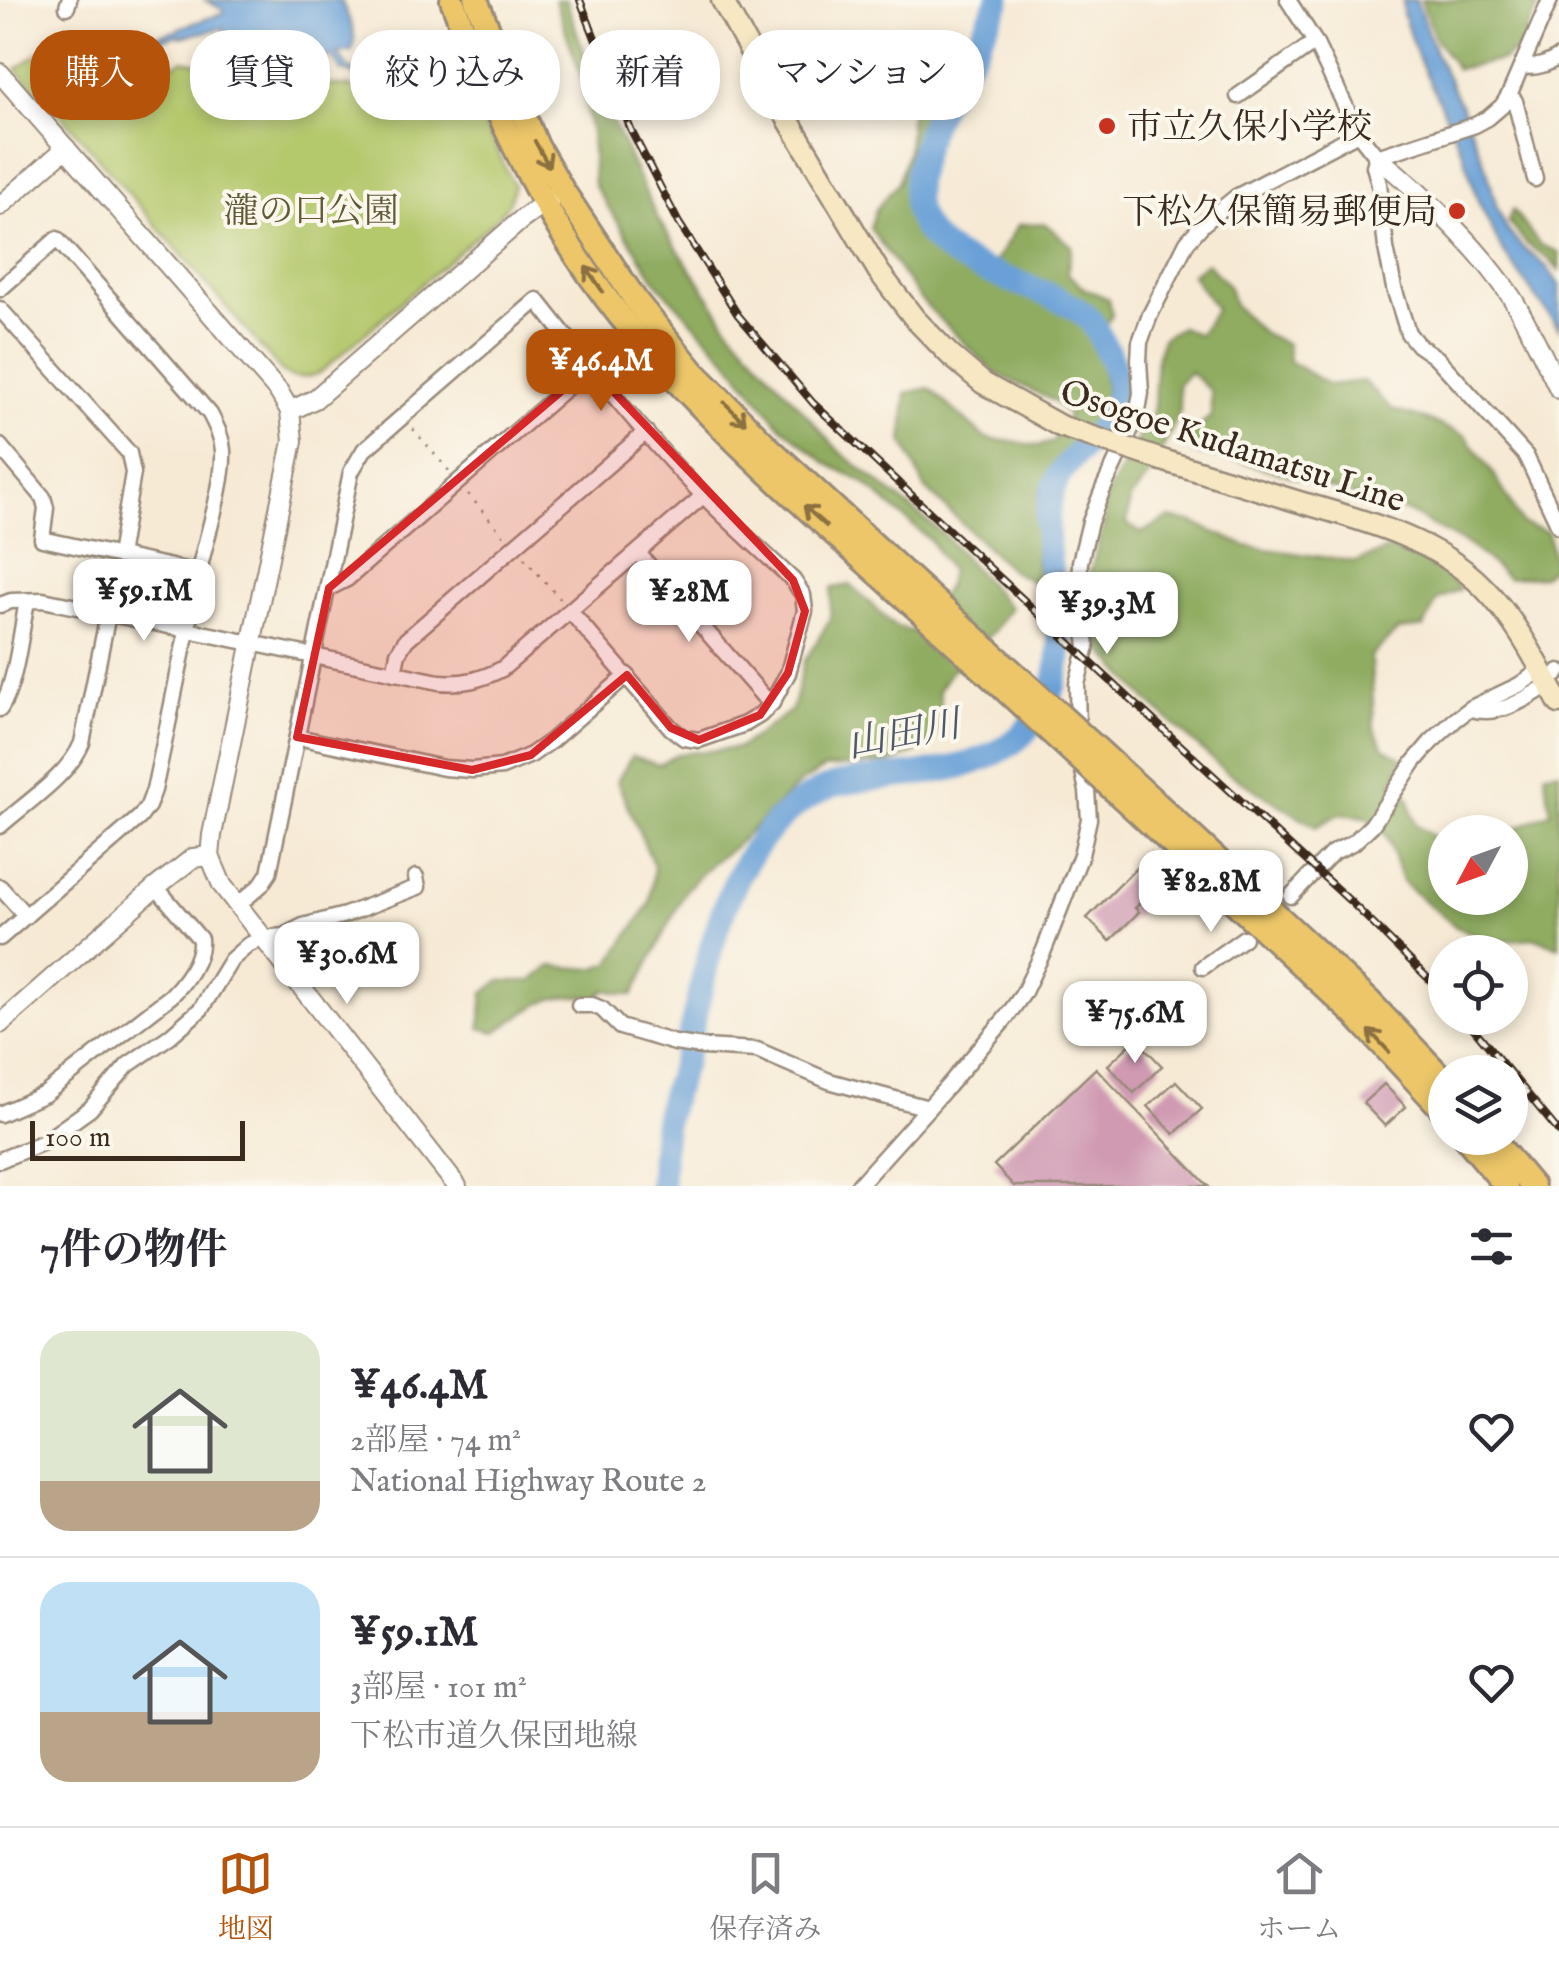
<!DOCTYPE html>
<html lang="ja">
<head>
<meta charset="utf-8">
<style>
	:root { --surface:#fff; --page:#f7f7f7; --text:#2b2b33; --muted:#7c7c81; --line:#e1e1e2; --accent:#b45309 }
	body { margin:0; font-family:"IM FELL English","Noto Serif JP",serif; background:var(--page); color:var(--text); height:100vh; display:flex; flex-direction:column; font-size:38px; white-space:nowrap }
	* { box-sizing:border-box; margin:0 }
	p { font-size:32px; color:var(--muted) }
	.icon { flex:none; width:55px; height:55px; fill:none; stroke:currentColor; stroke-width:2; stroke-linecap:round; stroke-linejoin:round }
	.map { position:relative; height:1186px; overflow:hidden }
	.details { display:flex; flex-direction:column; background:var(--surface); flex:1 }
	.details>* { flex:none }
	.hud { position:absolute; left:30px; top:30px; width:1000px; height:90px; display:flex; gap:20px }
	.needle { width:65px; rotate:229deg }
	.buttons { position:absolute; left:1428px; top:815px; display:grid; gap:20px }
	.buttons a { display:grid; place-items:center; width:100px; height:100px; border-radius:50%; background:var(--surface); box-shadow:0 5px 15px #0003; font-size:50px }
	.scale { position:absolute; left:30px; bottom:25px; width:215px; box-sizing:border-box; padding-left:10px; border:5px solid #3b2a1e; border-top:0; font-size:28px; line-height:35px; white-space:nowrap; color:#3b2a1e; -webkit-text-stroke:8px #fbf7ec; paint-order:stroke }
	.price { position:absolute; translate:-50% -85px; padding:0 22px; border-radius:20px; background:#fff; color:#222; font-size:32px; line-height:65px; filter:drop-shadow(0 2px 5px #0008) }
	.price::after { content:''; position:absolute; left:50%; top:60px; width:30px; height:22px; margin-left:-15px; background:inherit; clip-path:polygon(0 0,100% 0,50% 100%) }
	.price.on { background:var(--accent); color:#fff }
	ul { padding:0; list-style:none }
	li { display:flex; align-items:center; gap:30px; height:250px; padding:0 40px }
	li+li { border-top:2px solid var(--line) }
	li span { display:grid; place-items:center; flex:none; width:280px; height:200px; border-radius:30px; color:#555 }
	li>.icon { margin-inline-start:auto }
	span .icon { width:120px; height:120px; fill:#fffc; stroke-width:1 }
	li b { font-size:42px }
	h2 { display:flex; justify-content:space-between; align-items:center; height:120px; padding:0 40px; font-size:42px }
	.chip { padding:0 35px; border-radius:40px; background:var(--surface); box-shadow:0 5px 15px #0003; font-size:35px; line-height:90px }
	.chip.on { background:var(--accent); color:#fff }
	.menu { display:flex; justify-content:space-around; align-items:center; height:140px; border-top:2px solid var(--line); background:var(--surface); font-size:28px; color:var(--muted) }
	.menu a { display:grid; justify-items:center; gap:5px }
	.menu .on { color:var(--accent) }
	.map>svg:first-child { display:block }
</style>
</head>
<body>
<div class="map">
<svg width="1559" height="1186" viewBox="0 0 1559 1186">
	<rect width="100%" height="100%" fill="#fbf7ec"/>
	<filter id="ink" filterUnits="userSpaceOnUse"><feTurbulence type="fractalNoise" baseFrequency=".01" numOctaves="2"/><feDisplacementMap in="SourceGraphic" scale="20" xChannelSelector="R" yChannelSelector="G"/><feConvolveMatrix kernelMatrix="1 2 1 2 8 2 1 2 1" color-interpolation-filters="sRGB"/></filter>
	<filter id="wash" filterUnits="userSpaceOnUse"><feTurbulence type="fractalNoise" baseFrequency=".0048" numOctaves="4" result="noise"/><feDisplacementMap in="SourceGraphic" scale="40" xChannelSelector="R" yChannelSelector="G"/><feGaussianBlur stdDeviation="2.25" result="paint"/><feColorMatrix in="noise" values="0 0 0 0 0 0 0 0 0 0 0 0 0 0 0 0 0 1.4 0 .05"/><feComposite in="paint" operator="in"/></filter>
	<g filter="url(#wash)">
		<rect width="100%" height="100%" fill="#f6ead5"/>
		<path fill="#b4c86c" stroke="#787945" stroke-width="2.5" d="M62 37 112 96 183 60 300 82 411 93 461 77 514 185 509 203 497 218 320 373C306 378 296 380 283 373L64 118 16 69Z"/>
		<g fill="#8fac60" stroke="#656b3f" stroke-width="2.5">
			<path d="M555 0H566L594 82 659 221 729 327 839 451 943 534 1010 608 993 632 951 671 939 689 942 722 929 747 889 763 825 768 800 783 733 848 713 862 686 890 633 995 605 990 595 998C548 990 533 1008 496 1032L480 1028 484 993 500 981H532L551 966 593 969 610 963 650 903 654 866 617 781 632 756 659 765 677 754 739 748 792 710 804 662 830 620 832 588 851 585 894 626 915 632 946 589 950 571 930 540 863 482 826 463 778 423 728 360 658 284 594 185 591 132 580 74Z"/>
			<polygon points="1421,0 1541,0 1520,47 1503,60 1457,69 1436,40"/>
			<path d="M919 71 935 83 910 187 915 218 938 248 986 277 1018 225 1044 223 1072 246 1067 273 1085 289 1109 299 1112 316C1086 346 1107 364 1105 397 1102 433 1054 458 1040 491 1035 505 1037 565 1037 584L1012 571 925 488 903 441 906 393 929 388 985 438 1039 446 1053 442 1069 415 1054 401 993 372 920 299 870 228 876 209 898 183 908 150 912 93Z"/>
			<polygon points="1513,210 1540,245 1559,252 1559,271 1550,260 1527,244 1508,221"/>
			<polygon points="1207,263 1229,287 1234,305 1261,332 1287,344 1289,361 1329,385 1363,381 1393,410 1428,420 1466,436 1495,476 1522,524 1548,532 1554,566 1543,576 1508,578 1470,546 1406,511 1243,462 1194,452 1192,433 1211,416 1211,391 1190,372 1178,384 1180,411 1151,473 1130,499 1127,524 1141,533 1169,518 1191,522 1246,546 1356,562 1390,549 1439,566 1460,589 1437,600 1424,627 1398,630 1371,656 1374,728 1384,748 1402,758 1393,784 1408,797 1416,825 1445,844 1445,898 1510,898 1510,832 1508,832 1551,812 1544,773 1559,770 1559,947 1536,938 1495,941 1456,927 1402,882 1387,836 1366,817 1339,814 1316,827 1225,771 1148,701 1104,653 1092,617 1089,577 1105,521 1105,499 1154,408 1156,364 1162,338 1181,327 1199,335 1216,309 1191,274"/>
		</g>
		<g fill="#69a0d7" stroke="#52657a" stroke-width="2.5">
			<path d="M205 0H341C347 17 359 32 352 51L338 53 349 69 410 87 409 90 341 71 331 56 319 64 230 41 223 28 180 37 179 35 89 60 87 54 179 30V28L224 13 223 10Z"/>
			<polygon points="1403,0 1416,0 1434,50 1463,110 1487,170 1497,208 1508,231 1523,248 1547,267 1559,285 1559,329 1502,250 1478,201 1463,153 1414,48 1403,14"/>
		</g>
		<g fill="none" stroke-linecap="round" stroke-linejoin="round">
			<path stroke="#69a0d7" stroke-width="25" d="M661 1186C662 1166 662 1144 665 1124 668 1104 677 1084 683 1064 701 995 711 919 749 857 764 834 785 811 809 797 837 780 859 781 891 777 958 770 1023 761 1052 691 1074 636 1039 564 1049 505 1051 497 1055 483 1059 476 1073 451 1114 425 1118 394 1119 383 1112 359 1106 349 1101 339 1095 324 1086 316 1040 276 911 272 915 191 916 166 930 123 942 102 949 88 959 76 967 62 979 42 988 21 999 0"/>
		</g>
		<g id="blocks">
			<g fill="#cf9ab2">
				<polygon points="1144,860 1166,881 1147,900 1145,898 1135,908 1139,912 1110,941 1087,918"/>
				<polygon points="1136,1039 1162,1066 1134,1093 1108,1065"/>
				<polygon points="1096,1068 1208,1186 1014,1186 994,1165"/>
				<polygon points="1176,1081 1202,1109 1174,1134 1148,1106"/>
				<polygon points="1384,1084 1406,1107 1385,1126 1363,1103"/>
			</g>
		</g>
	</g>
	<g filter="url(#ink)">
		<use href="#blocks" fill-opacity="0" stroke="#988a7a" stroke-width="2.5"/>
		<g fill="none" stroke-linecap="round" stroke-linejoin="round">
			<defs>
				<g id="minor">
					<polyline points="1288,0 1315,42 1358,133 1377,157"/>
					<polyline points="67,7 69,0"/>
					<path d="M1522 66C1536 69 1547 64 1559 57"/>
					<polyline points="1509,95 1515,101 1535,179"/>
					<polyline points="1238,96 1315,42"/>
					<polyline points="1377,157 1374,166 1379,184 1386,248 1394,288 1408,333 1418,345 1437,358 1526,456 1559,526"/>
					<polyline points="1377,157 1475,125 1488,118 1502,106 1509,95 1550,0"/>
					<path d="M0 289 57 239 210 414C216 426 222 437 223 450 225 482 206 538 199 571 184 644 170 717 154 790L148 806 140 817 0 938"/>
					<polyline points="0,309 129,453 133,473 119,556"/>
					<polyline points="0,446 43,497 46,508 42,539 199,573"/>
					<polyline points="638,553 763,696 772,703"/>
					<polyline points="329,588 347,579 590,367"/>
					<path d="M0 605 11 601 43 600 439 682C464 684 480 680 502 669L704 495"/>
					<polyline points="394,673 398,653 406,640 646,432"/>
					<polyline points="1557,674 1559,671"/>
					<path d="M0 709C16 685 21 631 27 601"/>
					<path d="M1471 709C1496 716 1518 704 1540 690"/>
					<polyline points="1078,730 1077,684 1087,646 1079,590 1080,562 1090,522 1103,489 1137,416 1141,393 1139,361 1140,342 1150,315 1187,242 1203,224 1236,197 1358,133"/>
					<polyline points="297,737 444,768 472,770 502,767 531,755 551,741 627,675"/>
					<path d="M0 826C26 803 69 775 82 743L108 614"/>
					<polyline points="0,887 26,916"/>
					<polyline points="1291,896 1332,853 1354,842 1372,825 1414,762 1431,742 1455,720 1471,708 1519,685 1541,670"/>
					<path d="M238 905 261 885 269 873 351 472 364 450 537 300C590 367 643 434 703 495 732 524 763 552 793 580L803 595 805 611 788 673 772 703 760 715 745 724 699 740 684 738 671 728 570 611"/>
					<polyline points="1203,967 1244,938"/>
					<polyline points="579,1005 592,1005 602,1009 620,1027 675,1043 703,1047 757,1050 829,1081 928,1108"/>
					<path d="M0 1114 45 1094 171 996C185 982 202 959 200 939L156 887"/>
					<polyline points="0,1160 44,1142 90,1109 128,1065 170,1036 201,1009 231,960 248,945 263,938 284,936 303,926 345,915 418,887 416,877"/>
					<polyline points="858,1186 947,1087 1005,1019 1023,994 1044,950 1081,855 1089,819 1087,791 1081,762"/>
				</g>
				<g id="tertiary">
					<polyline points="0,73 279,392 290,411 293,441 212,835 210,856 222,885 457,1186"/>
					<path d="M1377 157C1422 193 1481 250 1512 298 1530 327 1544 358 1559 389"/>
					<polyline points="0,206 66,148"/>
					<polyline points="290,411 315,399 521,220 553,197"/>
					<polyline points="0,1024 156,887 193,858 210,856"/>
				</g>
				<g id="secondary">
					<polyline points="722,0 783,111 879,272 915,319 950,355 983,383 1060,426"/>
					<path d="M1162 460C1207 474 1251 487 1296 501 1361 520 1433 537 1483 587 1516 620 1537 662 1559 703"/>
				</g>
				<g id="trunk">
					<path d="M452 0C494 112 545 222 620 316 707 423 812 513 913 605"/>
					<polyline points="476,0 537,146 563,191 636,301 693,371 767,446 925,592"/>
					<polyline points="1153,800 1369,1001 1445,1081"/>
					<polyline points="1142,816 1356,1016 1445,1112"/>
					<polyline points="1466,1138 1506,1186"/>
					<polyline points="1492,1138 1532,1186"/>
				</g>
			</defs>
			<use href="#minor" stroke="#988a7a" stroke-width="19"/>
			<use href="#tertiary" stroke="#988a7a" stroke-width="22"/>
			<use href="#secondary" stroke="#988a7a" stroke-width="25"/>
			<use href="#trunk" stroke="#988a7a" stroke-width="28"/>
			<g stroke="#988a7a" stroke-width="2.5" stroke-dasharray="2.5 8" stroke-linecap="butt">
				<polyline points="413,429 450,472"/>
				<polyline points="468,494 505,537"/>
				<polyline points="524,558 561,600"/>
			</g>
			<use href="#minor" stroke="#fff" stroke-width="14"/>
			<use href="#tertiary" stroke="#fff" stroke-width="18"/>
			<use href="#secondary" stroke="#f7e8c3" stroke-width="20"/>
			<use href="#trunk" stroke="#ecc669" stroke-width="22"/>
			<defs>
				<g id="rail">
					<polyline points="580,0 631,130 679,223 738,315 813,403 1103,674 1351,902 1445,995"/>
					<polyline points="1465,1018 1559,1132"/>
				</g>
			</defs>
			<use href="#rail" stroke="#3b2a1e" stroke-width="8"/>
			<use href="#rail" stroke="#fbf7ec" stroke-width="4" stroke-dasharray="11" stroke-linecap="butt"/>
			<defs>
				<polyline id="secondary-bridge" points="1060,426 1162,460"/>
				<g id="trunk-bridge">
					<polyline points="925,592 1153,800"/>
					<polyline points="913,605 1142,816"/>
				</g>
			</defs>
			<use href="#secondary-bridge" stroke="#988a7a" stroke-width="25" stroke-linecap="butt"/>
			<use href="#trunk-bridge" stroke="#988a7a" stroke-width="28" stroke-linecap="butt"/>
			<use href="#secondary-bridge" stroke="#f7e8c3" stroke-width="20"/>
			<use href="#trunk-bridge" stroke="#ecc669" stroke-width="22"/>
		</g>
		<defs><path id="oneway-shaft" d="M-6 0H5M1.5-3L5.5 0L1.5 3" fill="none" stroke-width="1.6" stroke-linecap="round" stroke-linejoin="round" transform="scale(2.5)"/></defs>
		<g stroke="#8b7040">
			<use href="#oneway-shaft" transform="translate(542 154) rotate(61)"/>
			<use href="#oneway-shaft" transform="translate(594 279) rotate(-125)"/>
			<use href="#oneway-shaft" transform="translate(735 413) rotate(45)"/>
			<use href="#oneway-shaft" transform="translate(815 516) rotate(-138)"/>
			<use href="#oneway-shaft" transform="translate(1379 1041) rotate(-133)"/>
		</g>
	</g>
	<path fill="#d62828" fill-opacity="0.2" stroke="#d62828" stroke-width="8" stroke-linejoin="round" d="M590 367 793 580 805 611 788 673 760 715 699 740 671 728 627 675 531 755 472 770 297 737 329 588Z"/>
	<g fill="#c8321e" stroke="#fbf7ec" stroke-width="4">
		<circle cx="1107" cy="126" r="10"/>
		<circle cx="1457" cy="211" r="10"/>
	</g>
	<g text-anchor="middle" stroke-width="8" stroke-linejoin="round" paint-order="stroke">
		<g font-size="35" fill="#3b2a1e" stroke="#fbf7ec" text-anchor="start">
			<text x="1127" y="138">市立久保小学校</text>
			<text x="1437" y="223" text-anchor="end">下松久保簡易郵便局</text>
		</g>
		<g font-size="35" fill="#5f5935" stroke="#fbf7ec">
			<text x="311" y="222">瀧の口公園</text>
		</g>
		<g font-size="35" fill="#3b2a1e" stroke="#fbf7ec">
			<text transform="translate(1233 445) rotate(18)" y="12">Osogoe Kudamatsu Line</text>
		</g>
		<g font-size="38" font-style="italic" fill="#4d5968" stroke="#fbf7ec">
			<text transform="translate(903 733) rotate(-11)" y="13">山田川</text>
		</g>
	</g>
</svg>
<div class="buttons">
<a><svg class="needle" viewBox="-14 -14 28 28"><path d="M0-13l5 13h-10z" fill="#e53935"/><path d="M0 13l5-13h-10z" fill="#7c7c81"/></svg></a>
<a><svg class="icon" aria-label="locate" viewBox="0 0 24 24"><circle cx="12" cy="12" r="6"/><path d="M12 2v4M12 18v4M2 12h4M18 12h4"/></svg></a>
<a><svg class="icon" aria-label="layers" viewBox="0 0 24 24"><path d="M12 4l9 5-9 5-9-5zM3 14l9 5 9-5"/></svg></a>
</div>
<div class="scale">100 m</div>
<b class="price on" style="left:601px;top:414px">¥46.4M</b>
<b class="price" style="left:144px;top:644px">¥59.1M</b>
<b class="price" style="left:689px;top:645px">¥28M</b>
<b class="price" style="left:1107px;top:657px">¥39.3M</b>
<b class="price" style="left:1211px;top:935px">¥82.8M</b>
<b class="price" style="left:347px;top:1007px">¥30.6M</b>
<b class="price" style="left:1135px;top:1066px">¥75.6M</b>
<div class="hud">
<a class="chip on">購入</a>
<a class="chip">賃貸</a>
<a class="chip">絞り込み</a>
<a class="chip">新着</a>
<a class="chip">マンション</a>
</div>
</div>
<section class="details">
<h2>7件の物件<svg class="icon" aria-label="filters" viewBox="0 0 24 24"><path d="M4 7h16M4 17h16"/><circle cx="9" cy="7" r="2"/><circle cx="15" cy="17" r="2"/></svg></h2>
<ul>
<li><span style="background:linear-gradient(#dfe7d0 75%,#b9a48a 0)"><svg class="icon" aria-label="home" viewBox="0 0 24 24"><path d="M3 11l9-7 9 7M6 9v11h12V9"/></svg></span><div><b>¥46.4M</b><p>2部屋 · 74 m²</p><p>National Highway Route 2</p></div><svg class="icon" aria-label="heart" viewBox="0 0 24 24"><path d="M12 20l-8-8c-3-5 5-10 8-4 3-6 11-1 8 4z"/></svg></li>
<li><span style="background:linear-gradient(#bfe0f5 65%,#b9a48a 0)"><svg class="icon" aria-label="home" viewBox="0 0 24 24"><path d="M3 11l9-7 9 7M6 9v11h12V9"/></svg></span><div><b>¥59.1M</b><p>3部屋 · 101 m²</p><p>下松市道久保団地線</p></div><svg class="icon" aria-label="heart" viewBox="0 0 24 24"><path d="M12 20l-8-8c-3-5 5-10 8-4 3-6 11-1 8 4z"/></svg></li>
</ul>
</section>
<nav class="menu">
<a class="on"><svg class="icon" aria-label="map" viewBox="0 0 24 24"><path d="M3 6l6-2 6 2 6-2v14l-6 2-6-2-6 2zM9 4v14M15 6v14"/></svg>地図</a>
<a><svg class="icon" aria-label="saved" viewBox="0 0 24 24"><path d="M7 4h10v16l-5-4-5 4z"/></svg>保存済み</a>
<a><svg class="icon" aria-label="home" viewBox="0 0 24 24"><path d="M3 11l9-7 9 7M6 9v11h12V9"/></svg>ホーム</a>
</nav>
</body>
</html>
